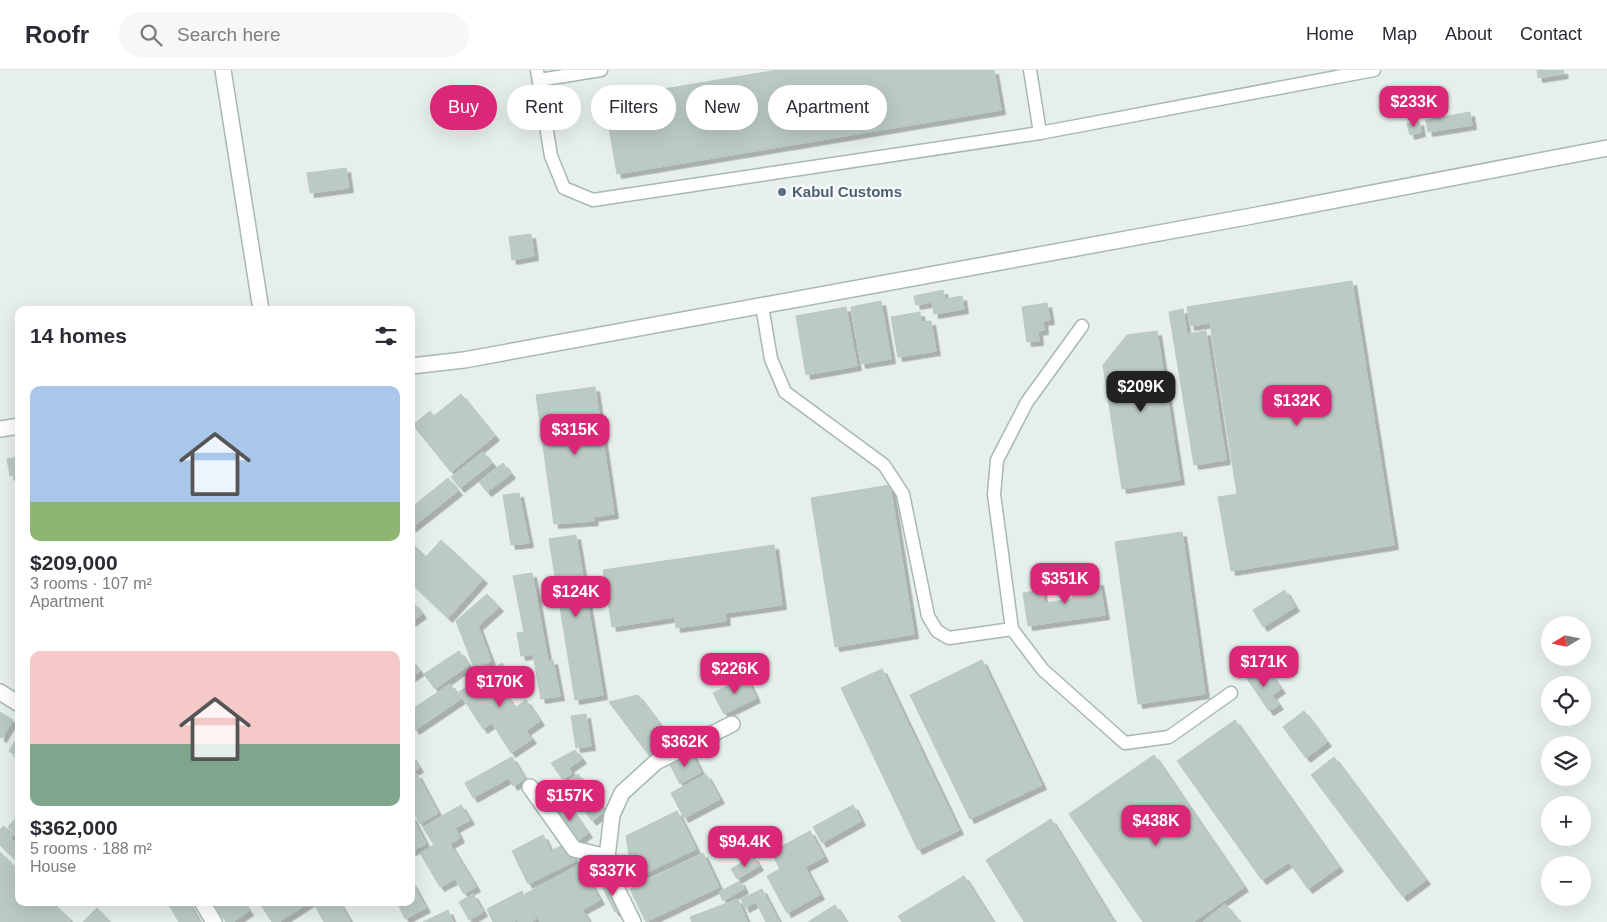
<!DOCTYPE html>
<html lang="en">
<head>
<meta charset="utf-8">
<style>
	:root { --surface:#fff; --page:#f7f7f7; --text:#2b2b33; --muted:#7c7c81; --line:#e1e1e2; --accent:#db2777 }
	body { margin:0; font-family:Helvetica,sans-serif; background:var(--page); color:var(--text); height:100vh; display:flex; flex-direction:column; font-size:19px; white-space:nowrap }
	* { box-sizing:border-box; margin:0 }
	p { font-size:16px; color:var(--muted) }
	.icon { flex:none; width:28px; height:28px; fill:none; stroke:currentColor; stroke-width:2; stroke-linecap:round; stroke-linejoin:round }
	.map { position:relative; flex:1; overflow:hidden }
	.drawer { position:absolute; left:15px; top:236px; width:400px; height:600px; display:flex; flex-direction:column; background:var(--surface); border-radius:10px; box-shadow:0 5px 20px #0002 }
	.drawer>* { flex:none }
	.guide { position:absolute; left:430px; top:15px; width:475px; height:45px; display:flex; gap:10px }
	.needle { width:32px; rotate:260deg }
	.buttons { position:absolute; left:1541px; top:546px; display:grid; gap:10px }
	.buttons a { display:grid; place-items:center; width:50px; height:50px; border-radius:50%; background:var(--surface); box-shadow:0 5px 20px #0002; font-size:25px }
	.price { position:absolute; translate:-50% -42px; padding:0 11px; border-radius:10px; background:var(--accent); color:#fff; font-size:16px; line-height:32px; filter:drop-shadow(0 1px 2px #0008) }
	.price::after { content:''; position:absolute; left:50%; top:30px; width:15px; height:11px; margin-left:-8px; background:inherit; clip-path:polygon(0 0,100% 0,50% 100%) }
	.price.selected { background:#222; color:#fff }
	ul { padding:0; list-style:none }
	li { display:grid; align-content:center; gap:10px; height:265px; padding:0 15px }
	li span { display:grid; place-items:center; height:155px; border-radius:10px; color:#555 }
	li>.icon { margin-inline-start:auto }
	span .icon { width:90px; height:90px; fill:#fffc; stroke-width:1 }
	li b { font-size:21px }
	h2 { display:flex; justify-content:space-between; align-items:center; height:60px; padding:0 15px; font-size:21px }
	.tag { padding:0 18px; border-radius:22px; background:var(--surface); box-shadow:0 5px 20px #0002; font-size:18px; line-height:45px }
	.tag.selected { background:var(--accent); color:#fff }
	header { display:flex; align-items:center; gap:30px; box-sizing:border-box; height:70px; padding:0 25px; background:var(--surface); border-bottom:1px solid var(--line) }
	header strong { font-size:24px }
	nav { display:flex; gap:28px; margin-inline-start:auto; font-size:18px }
	.search { width:350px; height:45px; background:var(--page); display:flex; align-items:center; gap:12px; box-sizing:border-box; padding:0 18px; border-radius:28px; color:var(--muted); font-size:19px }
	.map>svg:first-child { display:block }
</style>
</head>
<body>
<header>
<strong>Roofr</strong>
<div class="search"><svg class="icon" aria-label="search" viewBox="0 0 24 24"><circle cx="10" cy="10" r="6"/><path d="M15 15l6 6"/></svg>Search here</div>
<nav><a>Home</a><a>Map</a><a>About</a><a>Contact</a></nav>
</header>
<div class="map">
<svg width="1607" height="852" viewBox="0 0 1607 852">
	<defs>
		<filter id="shadow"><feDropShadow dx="4.5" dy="4.5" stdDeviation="0" flood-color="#0004"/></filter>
	</defs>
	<rect width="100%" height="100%" fill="#e6efeb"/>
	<g fill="#bbcac4" stroke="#b8c9c2" filter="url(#shadow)">
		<polygon points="778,0 994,0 1001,40 617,104 604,29"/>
		<polygon points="1537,0 1563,0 1564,4 1538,8"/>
		<polygon points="1470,42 1472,55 1428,62 1426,50"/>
		<polygon points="1419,51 1421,62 1410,65 1407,54"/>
		<polygon points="346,98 349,118 310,123 307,103"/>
		<polygon points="531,164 534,186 512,190 509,167"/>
		<polygon points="1352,211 1394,475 1231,501 1218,427 1237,424 1210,253 1190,256 1187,237"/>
		<polygon points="943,220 945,229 962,226 964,239 934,244 932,232 916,235 914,226"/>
		<polygon points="881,231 891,289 861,294 851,237"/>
		<polygon points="1047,233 1050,250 1043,251 1044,260 1038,261 1039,271 1027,272 1022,237"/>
		<polygon points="846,237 857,296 806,305 796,246"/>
		<polygon points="1183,239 1187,264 1206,261 1226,390 1194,395 1169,242"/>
		<polygon points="920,242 921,252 931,251 936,281 898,287 891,247"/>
		<polygon points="1157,261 1180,410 1122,419 1103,295 1127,265"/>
		<polygon points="595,317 614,444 593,447 594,451 554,454 536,325"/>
		<polygon points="461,324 495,366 451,402 413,355 430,341 434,346"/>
		<polygon points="483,382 492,393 460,418 451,407"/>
		<polygon points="19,387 19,405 10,406 7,389"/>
		<polygon points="503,393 511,404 487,422 479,412"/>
		<polygon points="448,408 458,421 411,458 411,438"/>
		<polygon points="890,415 914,564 835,577 811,428"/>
		<polygon points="519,423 529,473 511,475 503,425"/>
		<polygon points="1182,462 1205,624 1138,634 1115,472"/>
		<polygon points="576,465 603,625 575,630 549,469"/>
		<polygon points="441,470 483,509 448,548 411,513 411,480 415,476 426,487"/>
		<polygon points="774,475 782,535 725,543 726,551 676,558 675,547 612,557 603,500"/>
		<polygon points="532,503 548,591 553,590 560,626 541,629 533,584 521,586 517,563 524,562 513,506"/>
		<polygon points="1099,511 1105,545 1028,556 1023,523 1042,520 1044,533 1073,529 1071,515"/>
		<polygon points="1285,520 1295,537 1263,557 1253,540"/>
		<polygon points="487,524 499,537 478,556 491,591 474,598 456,551"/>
		<polygon points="414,533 422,544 411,552 411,535"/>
		<polygon points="459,581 469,595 435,619 424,604"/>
		<polygon points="411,590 420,601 411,607"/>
		<polygon points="982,590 1042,715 970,749 910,625"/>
		<polygon points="502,593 512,608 500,616 515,638 526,630 540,651 526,661 532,669 511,683 492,653 483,659 459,622"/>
		<polygon points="1253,598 1260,608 1269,602 1281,619 1272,625 1279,635 1269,641 1244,604"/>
		<polygon points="882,599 959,760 918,780 841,618"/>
		<polygon points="746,607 756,628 724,644 713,623"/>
		<polygon points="450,614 461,629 415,660 411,654 411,640"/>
		<polygon points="638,625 673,672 651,688 609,632"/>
		<polygon points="1304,641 1327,672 1306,688 1283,657"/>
		<polygon points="0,642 13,650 2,668 0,667"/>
		<polygon points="586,644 591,676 576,678 571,646"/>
		<polygon points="1235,650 1339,797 1308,819 1289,792 1262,810 1177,691"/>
		<polygon points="19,665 19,688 9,681"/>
		<polygon points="575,680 582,689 569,698 572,703 563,710 551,693"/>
		<polygon points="691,682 701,702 680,714 669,693"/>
		<polygon points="411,685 419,698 411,702"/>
		<polygon points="1154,685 1244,817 1193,852 1143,852 1069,744"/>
		<polygon points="512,687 525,709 513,716 509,708 473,728 465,713"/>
		<polygon points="1334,687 1426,810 1403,827 1311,705"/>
		<polygon points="417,704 438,743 420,754 411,738 411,707"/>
		<polygon points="578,704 605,741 592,751 565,713"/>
		<polygon points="706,704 720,729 684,748 671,723"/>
		<polygon points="566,732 588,763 575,773 552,742"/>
		<polygon points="461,735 470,750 455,758 460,768 450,774 476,817 464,824 455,809 440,817 420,783 434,775 423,757"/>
		<polygon points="853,735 861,751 822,773 813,757"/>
		<polygon points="677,741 696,779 633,809 626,766"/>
		<polygon points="19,744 19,765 8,757"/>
		<polygon points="411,745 426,774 411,781"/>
		<polygon points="1051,749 1114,852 1024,852 986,790"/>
		<polygon points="3,756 15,764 11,768 19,776 18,792 0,775 0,760"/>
		<polygon points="737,758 752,783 744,787 730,763"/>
		<polygon points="810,761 824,787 805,797 820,825 787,843 767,806 780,799 771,782"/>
		<polygon points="543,765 551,781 567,773 575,791 528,814 512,781"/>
		<polygon points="0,782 19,801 19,832 52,832 71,850 69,852 0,852"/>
		<polygon points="703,783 719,817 646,852 630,819"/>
		<polygon points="753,786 759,796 737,809 731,799"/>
		<polygon points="580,794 600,830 560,852 540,852 525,824"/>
		<polygon points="964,806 993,852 902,852 898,846"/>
		<polygon points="411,811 426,838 405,849 397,832 411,832"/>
		<polygon points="740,811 744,819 723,831 719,822"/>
		<polygon points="611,812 624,837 615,842 602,817"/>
		<polygon points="762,819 779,852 766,852 756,832 745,838 741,829"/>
		<polygon points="522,821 536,849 530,852 518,852 517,850 512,852 493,852 487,839"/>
		<polygon points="473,824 483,842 469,850 459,832"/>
		<polygon points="738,829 747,852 692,852 690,847"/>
		<polygon points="167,832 188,832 199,852 179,852"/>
		<polygon points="213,832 243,832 249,841 233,852 226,852"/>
		<polygon points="259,832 310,832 279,852 272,852"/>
		<polygon points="313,832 339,832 350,851 324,852"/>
		<polygon points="1225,834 1240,852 1203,852"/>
		<polygon points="835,835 846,852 808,852"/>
		<polygon points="97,838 110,852 83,852"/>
		<polygon points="448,840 453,852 423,852"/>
		<polygon points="583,841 589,852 563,852"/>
	</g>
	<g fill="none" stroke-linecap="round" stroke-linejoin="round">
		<defs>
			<g id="lane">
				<polyline points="537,0 551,86 564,118 593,130 1040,63 1374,0"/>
				<polyline points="1030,0 1040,63"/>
				<polyline points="539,10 601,0"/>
				<polyline points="762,236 771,289 785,322 884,395 903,424 928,546 937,561 949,568 1012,559"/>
				<polyline points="1082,256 1027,332 997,390 994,424 1012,559 1043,600 1125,673 1169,667 1231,623"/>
			</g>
			<g id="street">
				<polyline points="223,0 261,240"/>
				<polyline points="411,296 464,290 1252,146 1607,78"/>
				<polyline points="0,359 19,356"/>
				<polyline points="0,622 19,634"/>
				<polyline points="530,717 574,779 607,787"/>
				<polyline points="202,832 214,852"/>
				<polyline points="633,852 613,811 607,787 612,745 622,723 656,692 732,654"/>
			</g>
		</defs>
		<use href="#lane" stroke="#a8b8b2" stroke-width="15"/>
		<use href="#street" stroke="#a8b8b2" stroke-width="18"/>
		<use href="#lane" stroke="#fff" stroke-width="12"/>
		<use href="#street" stroke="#fff" stroke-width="15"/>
	</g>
	<circle fill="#5c6f8a" stroke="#f7fbf9" stroke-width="2" cx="782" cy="122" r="5"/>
	<g text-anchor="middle" stroke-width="5" stroke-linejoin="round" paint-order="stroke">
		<g font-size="15" font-weight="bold" fill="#4e5e75" stroke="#f7fbf9" text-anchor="start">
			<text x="792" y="127">Kabul Customs</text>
		</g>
	</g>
</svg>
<div class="buttons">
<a><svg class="needle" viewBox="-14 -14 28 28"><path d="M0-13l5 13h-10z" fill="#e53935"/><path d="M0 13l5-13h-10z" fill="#7c7c81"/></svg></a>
<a><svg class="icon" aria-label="locate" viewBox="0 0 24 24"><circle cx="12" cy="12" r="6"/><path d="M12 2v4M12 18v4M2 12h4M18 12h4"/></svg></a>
<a><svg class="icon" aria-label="layers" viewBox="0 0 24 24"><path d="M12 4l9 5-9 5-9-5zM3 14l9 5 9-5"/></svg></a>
<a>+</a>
<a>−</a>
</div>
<b class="price" style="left:1414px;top:58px">$233K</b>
<b class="price selected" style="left:1141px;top:343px">$209K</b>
<b class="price" style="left:1297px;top:357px">$132K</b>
<b class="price" style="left:575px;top:386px">$315K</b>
<b class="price" style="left:1065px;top:535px">$351K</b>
<b class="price" style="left:576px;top:548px">$124K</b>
<b class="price" style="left:1264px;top:618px">$171K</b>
<b class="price" style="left:735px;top:625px">$226K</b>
<b class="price" style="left:500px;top:638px">$170K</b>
<b class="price" style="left:685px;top:698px">$362K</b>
<b class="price" style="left:570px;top:752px">$157K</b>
<b class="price" style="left:1156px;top:777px">$438K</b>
<b class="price" style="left:745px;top:798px">$94.4K</b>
<b class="price" style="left:613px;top:827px">$337K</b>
<div class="guide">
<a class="tag selected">Buy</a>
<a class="tag">Rent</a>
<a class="tag">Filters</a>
<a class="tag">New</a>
<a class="tag">Apartment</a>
</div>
<section class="drawer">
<h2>14 homes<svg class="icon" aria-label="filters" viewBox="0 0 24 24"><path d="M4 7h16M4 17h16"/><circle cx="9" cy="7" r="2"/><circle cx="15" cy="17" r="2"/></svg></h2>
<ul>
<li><span style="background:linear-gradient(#a9c7e8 75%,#8fb573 0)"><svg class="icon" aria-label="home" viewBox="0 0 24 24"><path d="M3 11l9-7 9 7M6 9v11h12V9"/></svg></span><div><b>$209,000</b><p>3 rooms · 107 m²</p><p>Apartment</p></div></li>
<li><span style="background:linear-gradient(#f6c9c9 60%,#7fa58c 0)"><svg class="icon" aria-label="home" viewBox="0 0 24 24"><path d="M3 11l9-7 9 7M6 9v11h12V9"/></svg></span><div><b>$362,000</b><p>5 rooms · 188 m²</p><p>House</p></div></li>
</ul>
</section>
</div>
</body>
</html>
